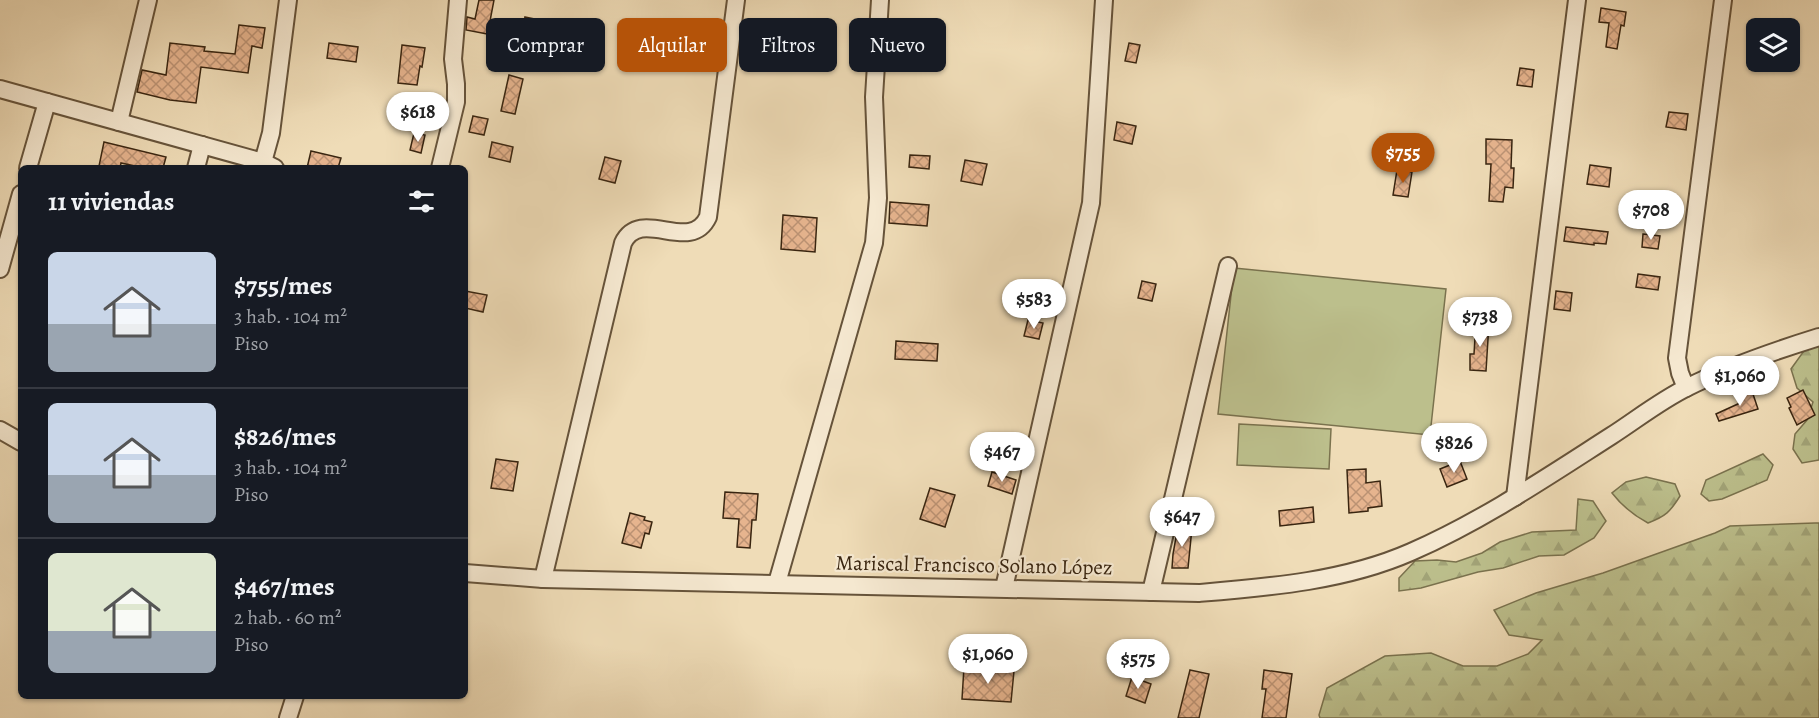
<!DOCTYPE html>
<html lang="es">
<head>
<meta charset="utf-8">
<style>
	:root { --surface:#171b24; --page:#20242c; --text:#f1f3f6; --muted:#9ea1a6; --line:#363941; --accent:#b45309 }
	body { margin:0; font-family:Alegreya,serif; background:var(--page); color:var(--text); height:100vh; display:flex; flex-direction:column; font-size:22px; white-space:nowrap }
	* { box-sizing:border-box; margin:0 }
	p { font-size:20px; color:var(--muted) }
	.icon { flex:none; width:33px; height:33px; fill:none; stroke:currentColor; stroke-width:2; stroke-linecap:round; stroke-linejoin:round }
	.map { position:relative; flex:1; overflow:hidden }
	.side { position:absolute; left:18px; top:165px; width:450px; height:534px; display:flex; flex-direction:column; background:var(--surface); border-radius:9px; box-shadow:0 2px 4px #0004 }
	.side>* { flex:none }
	.banner { position:absolute; left:486px; top:18px; width:570px; height:54px; display:flex; gap:12px }
	.controls { position:absolute; left:1746px; top:18px; display:grid; gap:12px }
	.controls a { display:grid; place-items:center; width:54px; height:54px; border-radius:9px; background:var(--surface); box-shadow:0 2px 4px #0004; font-size:30px }
	.price { position:absolute; translate:-50% -51px; padding:0 14px; border-radius:21px; background:#fff; color:#222; font-size:20px; line-height:39px; filter:drop-shadow(0 2px 3px #0008) }
	.price::after { content:''; position:absolute; left:50%; top:36px; width:18px; height:14px; margin-left:-9px; background:inherit; clip-path:polygon(0 0,100% 0,50% 100%) }
	.price.current { background:var(--accent); color:#fff }
	ul { padding:0; list-style:none }
	li { display:flex; align-items:center; gap:18px; height:150px; padding:0 30px }
	li+li { border-top:2px solid var(--line) }
	li span { display:grid; place-items:center; flex:none; width:168px; height:120px; border-radius:9px; color:#555 }
	li>.icon { margin-inline-start:auto }
	span .icon { width:72px; height:72px; fill:#fffc; stroke-width:1 }
	li b { font-size:26px }
	h2 { display:flex; justify-content:space-between; align-items:center; height:72px; padding:0 30px; font-size:26px }
	.pill { padding:0 21px; border-radius:9px; background:var(--surface); box-shadow:0 2px 4px #0004; font-size:21px; line-height:54px }
	.pill.current { background:var(--accent); color:#fff }
	.map>svg:first-child { display:block }
</style>
</head>
<body>
<div class="map">
<svg width="1819" height="718" viewBox="0 0 1819 718">
	<defs>
		<pattern id="forest-firs" width="22" height="20" patternUnits="userSpaceOnUse" patternTransform="scale(1.5)"><rect width="22" height="20" fill="#bcbf8c"/><path d="M5 1l3.5 6h-7zM16 11l3.5 6h-7z" fill="#a2a478"/></pattern>
		<pattern id="building-cross-hatch" width="8" height="8" patternUnits="userSpaceOnUse" patternTransform="scale(1.5)"><rect width="8" height="8" fill="#e6b48e"/><path d="M0 0l8 8M0 8l8-8" fill="none" stroke="#bb9273"/></pattern>
	</defs>
	<rect width="100%" height="100%" fill="#efdcb7"/>
	<filter id="stains"><feTurbulence type="fractalNoise" baseFrequency=".00333" numOctaves="4"/><feColorMatrix values="0 0 0 0 .2 0 0 0 0 .09 0 0 0 0 .02 0 0 0 .5 -.17"/></filter>
	<radialGradient id="worn" r=".72"><stop offset=".6" stop-color="#630" stop-opacity="0"/><stop offset="1" stop-color="#630" stop-opacity=".3"/></radialGradient>
	<g fill="url(#forest-firs)" stroke="#7a724e" stroke-width="1.5">
		<polygon points="1819,342 1819,460 1802,463 1793,449 1795,434 1807,420 1813,402 1797,388 1791,369 1806,348"/>
		<polygon points="1763,454 1773,465 1767,480 1722,499 1709,501 1701,494 1706,480"/>
		<path d="M1646 477 1675 484 1680 496C1670 512 1666 516 1648 523 1633 515 1622 506 1612 493L1626 482Z"/>
		<polygon points="1578,499 1593,501 1606,521 1594,538 1564,555 1539,556 1503,568 1478,572 1421,588 1399,591 1399,578 1415,561 1437,560 1456,562 1482,553 1500,542 1532,532 1576,530"/>
		<polygon points="1815,523 1819,523 1819,718 1320,718 1319,715 1327,688 1385,656 1431,653 1463,666 1497,666 1528,654 1542,640 1509,635 1494,610 1536,593 1603,573 1715,533 1730,526"/>
	</g>
	<g fill="#bcbf8c" stroke="#7a724e" stroke-width="1.5">
		<polygon points="1234,268 1446,289 1430,435 1218,414"/>
		<polygon points="1239,424 1331,429 1329,469 1237,465"/>
	</g>
	<g fill="url(#building-cross-hatch)" stroke="#392510" stroke-width="1.5">
		<polygon points="479,0 494,0 490,21 500,23 498,36 466,30 467,17 475,19"/>
		<polygon points="1601,8 1626,12 1624,26 1621,25 1617,49 1606,47 1609,23 1599,22"/>
		<polygon points="525,17 540,20 535,48 519,45"/>
		<polygon points="239,25 265,28 262,48 252,46 248,73 201,67 196,103 170,100 137,92 142,70 166,75 170,43 205,47 204,51 235,54"/>
		<polygon points="329,43 358,47 356,62 327,58"/>
		<polygon points="1129,43 1140,45 1136,63 1125,61"/>
		<polygon points="402,45 425,48 422,67 420,66 417,85 398,83"/>
		<polygon points="1520,68 1534,70 1532,87 1517,85"/>
		<polygon points="509,75 523,79 515,114 501,111"/>
		<polygon points="1669,112 1688,114 1686,130 1666,127"/>
		<polygon points="473,116 488,119 484,135 469,132"/>
		<polygon points="1117,122 1136,126 1132,144 1114,140"/>
		<polygon points="414,133 425,135 421,153 410,150"/>
		<polygon points="1486,139 1512,140 1511,168 1514,168 1513,188 1505,187 1503,202 1489,201 1491,164 1486,164"/>
		<polygon points="104,142 166,157 163,168 144,168 121,163 120,168 99,166"/>
		<polygon points="492,142 513,147 510,162 489,157"/>
		<polygon points="311,151 341,158 338,168 307,168"/>
		<polygon points="910,155 930,156 929,169 909,167"/>
		<polygon points="605,157 621,161 615,183 599,179"/>
		<polygon points="965,160 987,164 982,185 961,181"/>
		<polygon points="1590,165 1611,168 1609,187 1587,184"/>
		<polygon points="1397,170 1412,172 1408,197 1393,195"/>
		<polygon points="890,202 929,205 927,226 889,223"/>
		<polygon points="783,215 817,218 815,252 781,249"/>
		<polygon points="1566,227 1608,232 1606,244 1594,243 1594,245 1564,241"/>
		<polygon points="1643,234 1660,236 1658,249 1642,247"/>
		<polygon points="1638,274 1660,277 1658,290 1636,287"/>
		<polygon points="1142,281 1156,284 1152,301 1138,298"/>
		<polygon points="465,291 487,295 483,312 465,308"/>
		<polygon points="1556,291 1572,293 1570,311 1554,309"/>
		<polygon points="1028,320 1043,323 1039,339 1024,336"/>
		<polygon points="1476,322 1489,323 1486,371 1470,370 1470,354 1474,354"/>
		<polygon points="896,341 938,344 937,361 895,359"/>
		<polygon points="1803,390 1815,415 1797,425 1789,408 1791,407 1787,398"/>
		<polygon points="1752,391 1758,409 1719,421 1716,414 1740,403 1738,395"/>
		<polygon points="496,459 518,462 513,491 491,488"/>
		<polygon points="1460,461 1467,479 1447,487 1440,469"/>
		<polygon points="1366,469 1366,483 1380,481 1382,506 1368,508 1368,511 1349,513 1347,470"/>
		<polygon points="992,472 1016,480 1012,494 988,486"/>
		<polygon points="930,488 955,495 945,527 920,519"/>
		<polygon points="725,492 758,494 756,520 752,520 750,548 737,547 739,519 723,518"/>
		<polygon points="1313,507 1314,522 1280,526 1279,511"/>
		<polygon points="630,513 645,517 644,520 652,522 649,534 645,533 641,548 622,543"/>
		<polygon points="1178,526 1192,528 1188,568 1172,568 1173,554"/>
		<polygon points="964,667 1014,671 1011,702 962,699"/>
		<polygon points="1190,670 1209,674 1199,718 1178,718"/>
		<polygon points="1264,670 1292,674 1286,718 1262,718 1266,689 1262,689"/>
		<polygon points="1132,677 1151,684 1145,703 1126,696"/>
	</g>
	<g fill="none" stroke-linecap="round" stroke-linejoin="round">
		<defs>
			<g id="minor">
				<polyline points="0,89 263,162 275,168"/>
				<polyline points="119,122 148,0"/>
				<polyline points="263,162 271,133 288,0"/>
				<polyline points="28,168 47,102"/>
				<polyline points="196,168 202,145"/>
				<polyline points="440,168 456,102 456,84 453,59 458,0"/>
				<polyline points="0,269 21,194"/>
				<polyline points="1686,388 1680,373 1677,358 1723,0"/>
				<polyline points="0,430 21,442"/>
				<polyline points="1515,497 1577,0"/>
				<path d="M465 573 543 579 1199 593C1271 587 1345 581 1411 552 1482 521 1547 477 1611 436 1636 420 1661 400 1688 387 1730 366 1774 351 1819 337"/>
				<path d="M543 579 623 243C641 206 690 255 708 217L736 0"/>
				<polyline points="777,583 874,243 878,198 874,97 880,0"/>
				<polyline points="1004,588 1091,203 1104,0"/>
				<polyline points="1151,592 1228,266"/>
				<polyline points="288,718 295,696"/>
			</g>
		</defs>
		<use href="#minor" stroke="#66533a" stroke-width="20"/>
		<use href="#minor" stroke="#f5e8d0" stroke-width="16"/>
	</g>
	<g text-anchor="middle" stroke-width="4.5" stroke-linejoin="round" paint-order="stroke">
		<g font-size="21" fill="#392510" stroke="#f5e8d0">
			<text transform="translate(974 565) rotate(1)" y="7">Mariscal Francisco Solano López</text>
		</g>
	</g>
	<rect width="100%" height="100%" filter="url(#stains)"/>
	<rect width="100%" height="100%" fill="url(#worn)"/>
</svg>
<div class="controls">
<a><svg class="icon" aria-label="layers" viewBox="0 0 24 24"><path d="M12 4l9 5-9 5-9-5zM3 14l9 5 9-5"/></svg></a>
</div>
<b class="price" style="left:418px;top:143px">$618</b>
<b class="price current" style="left:1403px;top:184px">$755</b>
<b class="price" style="left:1651px;top:241px">$708</b>
<b class="price" style="left:1034px;top:330px">$583</b>
<b class="price" style="left:1480px;top:348px">$738</b>
<b class="price" style="left:1740px;top:407px">$1,060</b>
<b class="price" style="left:1454px;top:474px">$826</b>
<b class="price" style="left:1002px;top:483px">$467</b>
<b class="price" style="left:1182px;top:548px">$647</b>
<b class="price" style="left:988px;top:685px">$1,060</b>
<b class="price" style="left:1138px;top:690px">$575</b>
<div class="banner">
<a class="pill">Comprar</a>
<a class="pill current">Alquilar</a>
<a class="pill">Filtros</a>
<a class="pill">Nuevo</a>
</div>
<section class="side">
<h2>11 viviendas<svg class="icon" aria-label="filters" viewBox="0 0 24 24"><path d="M4 7h16M4 17h16"/><circle cx="9" cy="7" r="2"/><circle cx="15" cy="17" r="2"/></svg></h2>
<ul>
<li><span style="background:linear-gradient(#c9d6e8 60%,#9aa5b1 0)"><svg class="icon" aria-label="home" viewBox="0 0 24 24"><path d="M3 11l9-7 9 7M6 9v11h12V9"/></svg></span><div><b>$755/mes</b><p>3 hab. · 104 m²</p><p>Piso</p></div></li>
<li><span style="background:linear-gradient(#c9d6e8 60%,#9aa5b1 0)"><svg class="icon" aria-label="home" viewBox="0 0 24 24"><path d="M3 11l9-7 9 7M6 9v11h12V9"/></svg></span><div><b>$826/mes</b><p>3 hab. · 104 m²</p><p>Piso</p></div></li>
<li><span style="background:linear-gradient(#dfe7d0 65%,#9aa5b1 0)"><svg class="icon" aria-label="home" viewBox="0 0 24 24"><path d="M3 11l9-7 9 7M6 9v11h12V9"/></svg></span><div><b>$467/mes</b><p>2 hab. · 60 m²</p><p>Piso</p></div></li>
</ul>
</section>
</div>
</body>
</html>
